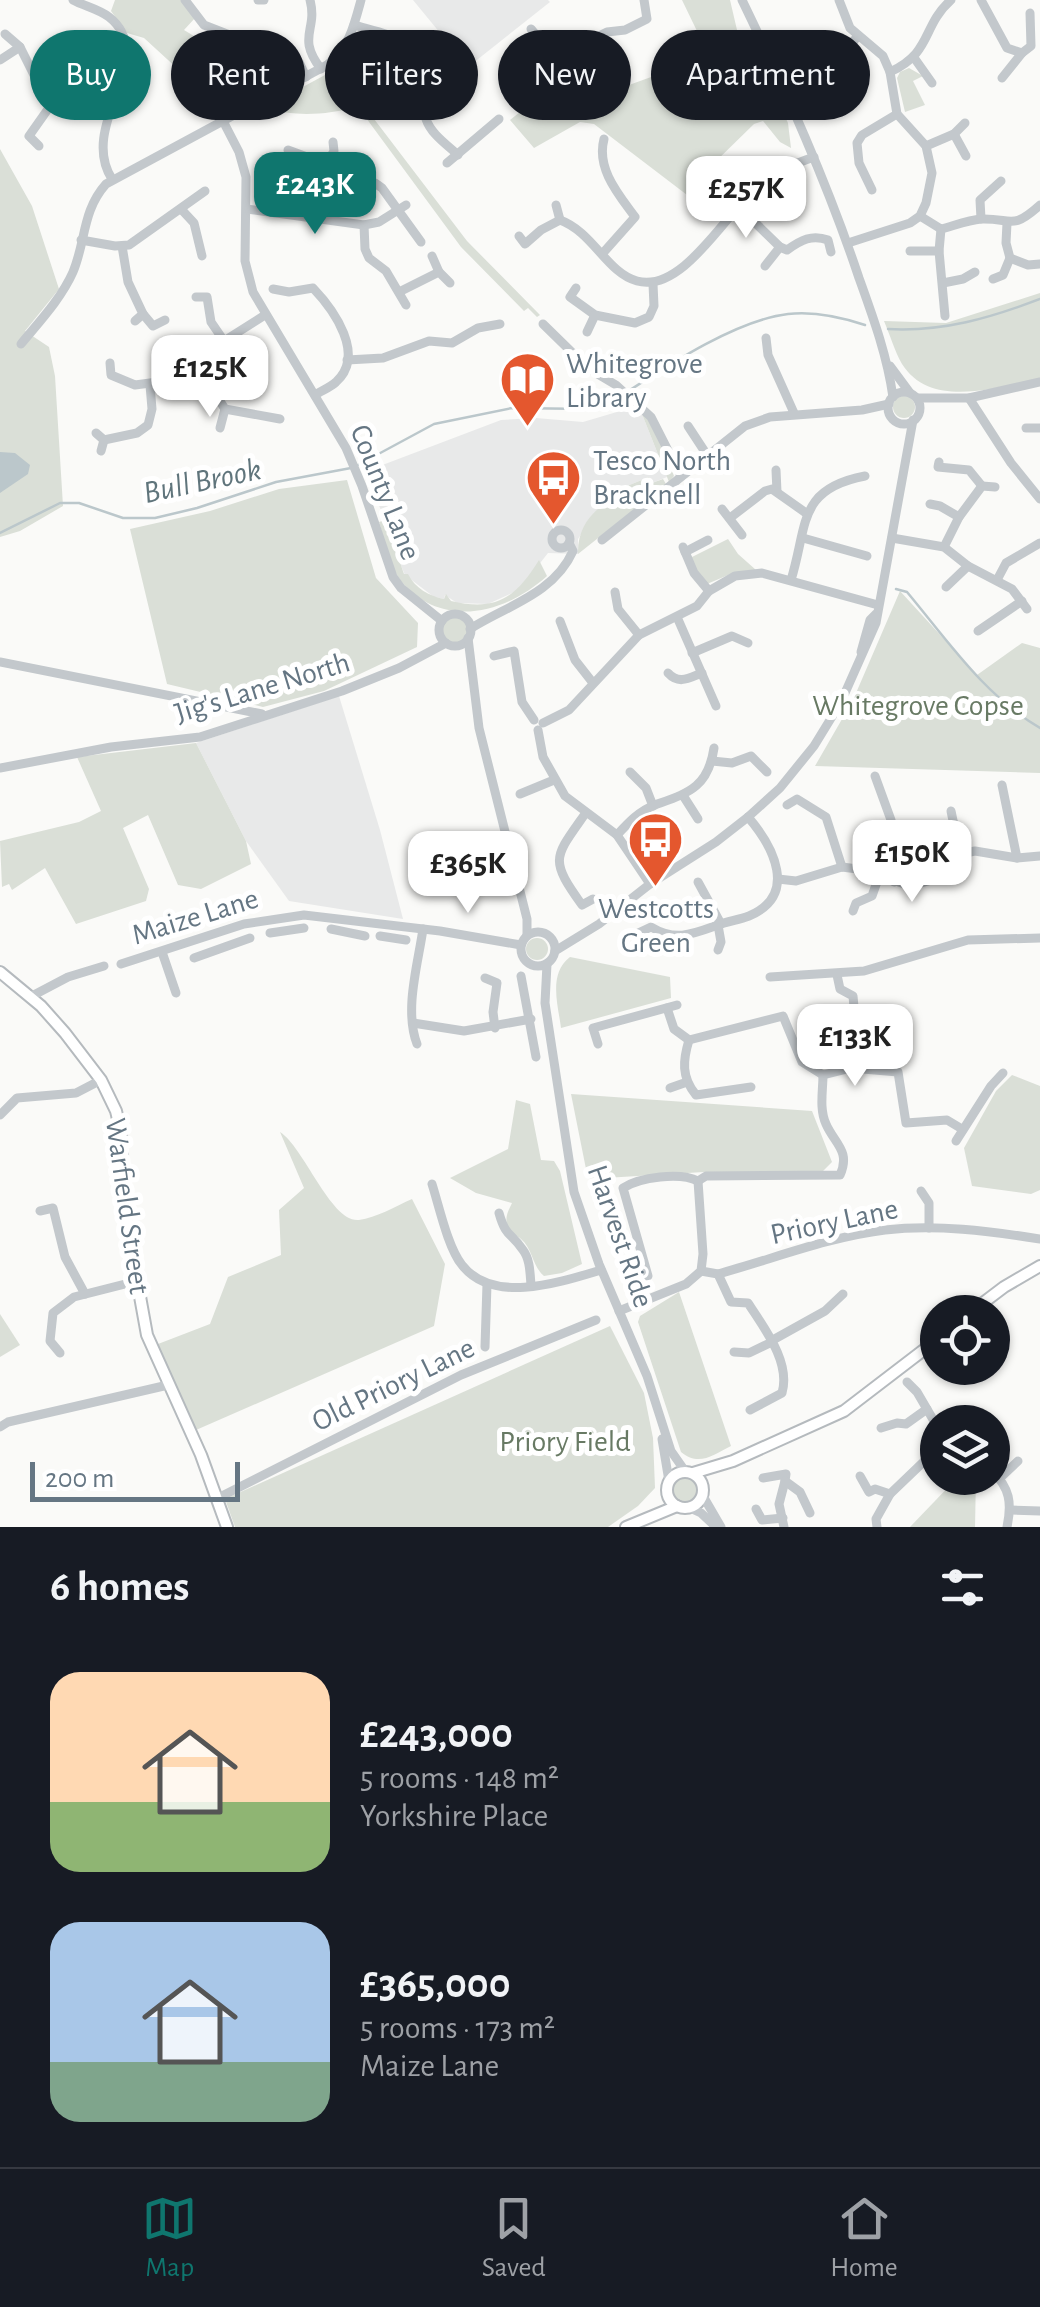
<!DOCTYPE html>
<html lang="en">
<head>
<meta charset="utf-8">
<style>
	:root { --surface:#171b24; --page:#242831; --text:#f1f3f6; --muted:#9ea1a6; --line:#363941; --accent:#0f766e }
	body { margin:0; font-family:"Alegreya Sans",sans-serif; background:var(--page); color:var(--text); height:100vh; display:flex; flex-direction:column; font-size:38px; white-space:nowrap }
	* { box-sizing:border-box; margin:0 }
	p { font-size:32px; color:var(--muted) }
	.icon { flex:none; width:55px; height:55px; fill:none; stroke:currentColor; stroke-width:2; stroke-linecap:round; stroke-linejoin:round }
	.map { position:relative; height:1527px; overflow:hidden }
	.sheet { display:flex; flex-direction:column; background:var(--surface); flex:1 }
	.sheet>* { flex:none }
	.banner { position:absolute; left:30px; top:30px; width:980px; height:90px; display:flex; gap:20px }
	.buttons { position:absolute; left:920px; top:1295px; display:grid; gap:20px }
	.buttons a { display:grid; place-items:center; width:90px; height:90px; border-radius:50%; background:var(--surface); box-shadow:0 2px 8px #0004; font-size:50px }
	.scale { position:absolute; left:30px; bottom:25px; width:210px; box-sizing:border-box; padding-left:10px; border:5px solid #657683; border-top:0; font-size:28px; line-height:35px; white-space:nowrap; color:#657683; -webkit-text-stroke:8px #fff; paint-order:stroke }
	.price { position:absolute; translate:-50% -85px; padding:0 22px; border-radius:20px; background:#fff; color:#222; font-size:32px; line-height:65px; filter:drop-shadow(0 2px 5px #0008) }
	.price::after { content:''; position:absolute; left:50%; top:60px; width:30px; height:22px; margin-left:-15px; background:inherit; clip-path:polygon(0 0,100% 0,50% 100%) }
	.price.active { background:var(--accent); color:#fff }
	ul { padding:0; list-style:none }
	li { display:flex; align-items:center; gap:30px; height:250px; padding:0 50px }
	li span { display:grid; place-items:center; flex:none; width:280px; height:200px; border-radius:30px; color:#555 }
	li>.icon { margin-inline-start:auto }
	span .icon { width:120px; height:120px; fill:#fffc; stroke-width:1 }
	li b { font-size:42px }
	h2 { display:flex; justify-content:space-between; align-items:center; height:120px; padding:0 50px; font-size:42px }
	.chip { padding:0 35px; border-radius:45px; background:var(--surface); box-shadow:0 2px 8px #0004; font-size:35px; line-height:90px }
	.chip.active { background:var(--accent); color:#fff }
	.tab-bar { display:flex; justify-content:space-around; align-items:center; height:140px; border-top:2px solid var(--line); background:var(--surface); font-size:28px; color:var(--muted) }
	.tab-bar a { display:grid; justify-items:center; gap:5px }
	.tab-bar .active { color:var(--accent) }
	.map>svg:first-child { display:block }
</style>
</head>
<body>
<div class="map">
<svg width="1040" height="1527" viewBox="0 0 1040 1527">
	<rect width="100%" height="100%" fill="#fafaf8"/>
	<g fill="#e8e9e9">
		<polygon points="413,0 548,0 550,2 468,67"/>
		<polygon points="627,409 642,414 667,477 652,483 649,477 627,486 629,491 603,502 578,539 578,554 548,553 519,590 488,604 457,603 445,595 444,599 434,597 405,575 392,545 390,534 395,532 389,528 364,472 501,420 536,418 583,422"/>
		<polygon points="339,696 380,830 403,919 289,901 246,841 196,743"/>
	</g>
	<g fill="#dadfd7">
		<polygon points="115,0 182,0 195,18 184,30 235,61 253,49 292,64 296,71 294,77 227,114 144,38 127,33 111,11"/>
		<polygon points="682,0 730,0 741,47 770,84 788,123 791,148 780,142 763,121 754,124 709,168 691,198 594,124 580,122 534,148 510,120 585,60 584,49 593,46 607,80 618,89 709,56"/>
		<polygon points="909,68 923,76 913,81 925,105 905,112 897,78 900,72"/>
		<path d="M336 69 467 241 540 315 537 317 528 308 524 311 461 247 358 107C325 115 296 117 264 108Z"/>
		<polygon points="0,149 32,206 59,289 25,331 49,347 55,376 63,506 20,531 0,537"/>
		<path d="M1040 293V379C997 387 931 410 902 364 895 352 890 335 884 321L946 323Z"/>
		<circle cx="904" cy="407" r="11"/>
		<path d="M635 406C658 420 665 452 674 476L669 482 642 414 627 409Z"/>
		<path d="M649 477 652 483 663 479 666 484 578 554C577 521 600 503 628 491L627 486Z"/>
		<polygon points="347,480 376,578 418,623 417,647 324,691 263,707 167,684 130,529 210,511 279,489"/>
		<path d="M385 520 389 528 394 527 396 532 390 534 404 574H408C415 588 429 596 444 599L446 594 451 601C497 612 516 597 539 560L547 576C505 614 442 630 401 581 389 565 385 541 379 522Z"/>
		<polygon points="728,539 738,554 756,570 733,573 707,584 695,572 690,558"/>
		<polygon points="900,591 977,675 1022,643 1040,648 1040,773 815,766 853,700"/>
		<circle cx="455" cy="631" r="13"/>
		<polygon points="196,743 246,841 251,864 201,889 178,885 148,815 123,828 149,889 146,901 76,924 45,868 12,890 9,884 2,887 0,841 79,822 101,811 77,757"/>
		<circle cx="537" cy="949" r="11"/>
		<path d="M570 957 670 977 671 998 561 1028C558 1004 548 974 570 957Z"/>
		<polygon points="1012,1075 1040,1086 1040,1190 1031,1194 972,1186 964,1148 996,1091"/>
		<polygon points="571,1094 812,1111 832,1162 822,1172 704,1172 588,1179"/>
		<path d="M516 1100 530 1104 541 1160 554 1161 560 1171 582 1264 562 1273 544 1276C532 1266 533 1249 521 1239 513 1232 512 1238 508 1228 504 1219 508 1211 512 1203L476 1193 450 1178 508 1149Z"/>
		<path d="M280 1132C304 1147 331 1223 359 1220 376 1218 396 1206 412 1199L445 1264 434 1326 196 1430 158 1344 210 1324 228 1277 281 1255 279 1210 304 1188Z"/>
		<path d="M679 1292 731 1446C713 1455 699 1467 681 1452L638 1322 640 1316Z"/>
		<polygon points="0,1314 20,1345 0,1357"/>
		<polygon points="610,1326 644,1393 653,1438 655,1488 638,1506 608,1527 235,1527 225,1499"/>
		<circle cx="686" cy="1489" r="13"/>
		<polygon points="957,1478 976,1478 975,1527 910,1527"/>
	</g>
	<g fill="#bbc7cb">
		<polygon points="742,59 774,119 746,113 723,68"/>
		<polygon points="0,452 15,453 30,465 28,474 0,493"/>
	</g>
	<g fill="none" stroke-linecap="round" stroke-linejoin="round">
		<g stroke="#bbc7cb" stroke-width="2.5">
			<path d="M888 329C943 332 990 318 1040 299"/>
			<path d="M627 392C670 364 737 320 788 314 814 311 841 317 865 325"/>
			<polyline points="358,465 434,424 512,408 588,409 620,396"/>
			<polyline points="0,533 60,503 79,503 123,518 155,518 197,508 276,482 351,468"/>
			<path d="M896 589 907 592C948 641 984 695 1040 728"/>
		</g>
		<defs>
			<g id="major">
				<polyline points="0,972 41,1006 65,1033 101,1080 116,1111 121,1132 123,1203 147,1335 201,1455 227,1527"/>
				<polyline points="971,1312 1004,1287 1040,1266"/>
				<circle cx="685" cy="1490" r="18"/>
				<polyline points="693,1473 733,1461 844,1411 938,1339"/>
				<polyline points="626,1527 677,1506"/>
			</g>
		</defs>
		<use href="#major" stroke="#b5babe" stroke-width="14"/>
		<g stroke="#c3c8cc" stroke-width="9">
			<path d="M73 0C84 6 99 9 109 17 160 57 77 125 112 179"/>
			<polyline points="185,0 204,25 299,62 306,77"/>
			<polyline points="258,0 264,0"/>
			<path d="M310 0C318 31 296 36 321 69"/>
			<path d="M742 0C786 91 827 182 859 278 873 317 887 355 893 397"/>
			<polyline points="839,0 850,28 883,56 890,72 897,114 926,146 932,173 926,203 920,216 910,223 848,243"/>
			<polyline points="981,0 1007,48 1022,53 1031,46 1030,13"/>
			<path d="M354 25C371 30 393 34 407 44 435 63 417 92 426 119 431 134 446 144 458 155"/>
			<polyline points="531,29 541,41 544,55"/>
			<polyline points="5,34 20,47"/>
			<polyline points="813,38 836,98"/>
			<polyline points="915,59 932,83"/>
			<polyline points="0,60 20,47 42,91 53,102 106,116"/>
			<polyline points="824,62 847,49 857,37"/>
			<polyline points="513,72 526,90"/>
			<path d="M890 72C933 52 921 27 951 0"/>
			<polyline points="504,76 530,59 561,55 607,32 625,30 647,19 644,0"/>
			<polyline points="1002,78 1022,53"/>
			<polyline points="223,121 239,152 246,177 245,261 253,292 346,448 362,486 393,577 401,588 442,621"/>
			<polyline points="954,134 966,156"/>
			<polyline points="39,146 29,136 53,102"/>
			<polyline points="926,146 954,134 965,123"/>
			<polyline points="288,150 326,164"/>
			<polyline points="447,163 499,119"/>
			<polyline points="375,183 382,188 421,242"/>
			<polyline points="872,190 859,163 857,143 862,135 897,114"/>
			<polyline points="556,205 560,220"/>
			<polyline points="739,207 780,247"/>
			<polyline points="181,209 194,223 202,256"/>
			<polyline points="247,209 364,225 379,222 406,205"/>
			<polyline points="313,216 328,173 326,164 334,151 333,142"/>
			<path d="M920 216 941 229C953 226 968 220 981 219 1013 218 1011 231 1040 205"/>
			<polyline points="981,219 980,200 1001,181"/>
			<polyline points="1007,223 1006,243 1010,258 1028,265 1040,264"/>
			<polyline points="364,225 365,249 369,258 386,271 406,305"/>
			<polyline points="941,229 939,251 945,316"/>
			<path d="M519 236 525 244 541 230 560 220C593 232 607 273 637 281 683 294 728 210 759 185 776 171 794 164 814 157"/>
			<polyline points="81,240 115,246 129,245 205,191"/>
			<polyline points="122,246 128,282 143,314 135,321"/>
			<polyline points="910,251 939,251"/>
			<path d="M603 253 635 217C619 195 596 169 604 139"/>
			<polyline points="432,256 439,272"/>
			<path d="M765 266 780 247 787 250C801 240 812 234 828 240L831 252"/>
			<polyline points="993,279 1003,275 1010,258"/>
			<polyline points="943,283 963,279 975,272"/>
			<polyline points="576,288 570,297 595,315 635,323 649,317 654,306 653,284"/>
			<path d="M273 289 289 292 313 288C334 310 366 355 336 382 331 387 321 391 315 395"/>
			<polyline points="399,292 439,272 450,283"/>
			<polyline points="196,297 207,297 211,322 224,341"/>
			<polyline points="143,314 153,326 165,320"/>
			<polyline points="543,324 589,369 616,385 651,417 681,476"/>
			<polyline points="587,332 595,315"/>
			<polyline points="766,338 768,355 794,413"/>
			<path d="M21 344C39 322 61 299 73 272 86 241 82 211 106 184L327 65C349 48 354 26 361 0"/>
			<polyline points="347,360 383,358 429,341 452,343 478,328 500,324"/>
			<polyline points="110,363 111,375 135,385 195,377 202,373 224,341 265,315"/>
			<polyline points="890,366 910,393"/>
			<polyline points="202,373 225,409 280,419"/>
			<circle cx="904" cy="408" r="16"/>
			<polyline points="917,398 969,398 1040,382"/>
			<polyline points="969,398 1011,463 1040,499"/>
			<polyline points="688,426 707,455"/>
			<polyline points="220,428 225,409"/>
			<polyline points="1026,428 1040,428"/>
			<polyline points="96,433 104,440 101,451"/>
			<polyline points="104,440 137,433 148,425 152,409 150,385"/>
			<polyline points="939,462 938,467 969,470 982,486"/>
			<polyline points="776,470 777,492"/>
			<polyline points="930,504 940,506 959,517"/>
			<polyline points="722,509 742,535"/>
			<polyline points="730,518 765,491 772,489 806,513"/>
			<circle cx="561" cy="539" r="9"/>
			<polyline points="803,538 867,556"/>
			<polyline points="892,538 944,547 968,566 1012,589 1027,609"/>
			<polyline points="602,540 745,426 770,417 862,410 889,404"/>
			<polyline points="683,547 694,573 709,591"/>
			<polyline points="944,547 959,517 982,486 995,487"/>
			<polyline points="685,552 708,540"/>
			<path d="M791 580C808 525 797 489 865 476"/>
			<polyline points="997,580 1006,563 1040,543"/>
			<polyline points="946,587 968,566"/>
			<polyline points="615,592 618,609 639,635"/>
			<circle cx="455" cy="630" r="16"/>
			<polyline points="677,617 716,706"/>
			<polyline points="560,621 575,660 593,683"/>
			<path d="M470 629C506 606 554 594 573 551L569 543"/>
			<polyline points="978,631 1022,601"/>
			<polyline points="468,638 479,728 527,919 527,935"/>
			<polyline points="861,652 870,620 876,614"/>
			<polyline points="692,653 732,636 748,643"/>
			<polyline points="494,656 514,651 522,702 534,720"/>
			<polyline points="0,662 262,714"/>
			<path d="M668 673C679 685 689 678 702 673"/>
			<polyline points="543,723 569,710 639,635 697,606 709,591 735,576 762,573 878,605"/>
			<polyline points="538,730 543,757 565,796 617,835 650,884"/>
			<polyline points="712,761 732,763 751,756 767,772"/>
			<polyline points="0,768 111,747 200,737 342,691 399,668 446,643"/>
			<polyline points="630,772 646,788 653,806"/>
			<polyline points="875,776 891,820 901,866 894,882"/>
			<polyline points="1002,785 1017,858"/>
			<polyline points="520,794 554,780"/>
			<polyline points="684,797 698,819"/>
			<polyline points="787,805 797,799 826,817 842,867"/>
			<polyline points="951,811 960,854"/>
			<path d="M585 814C554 858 549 859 582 905L593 899"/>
			<path d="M617 835C628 823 639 811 655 805 688 793 708 788 714 748"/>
			<polyline points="778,879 796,881 842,867 865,870 910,886 928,881 960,854 975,851 1017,858 1040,856"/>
			<polyline points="698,882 721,924"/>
			<polyline points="853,911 856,903 872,896 879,876"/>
			<polyline points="331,929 365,936"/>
			<circle cx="538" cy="949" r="17"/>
			<polyline points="270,933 304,928"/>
			<path d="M634 935 651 927C676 942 693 934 718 925 728 921 739 920 749 916 799 895 773 846 748 817"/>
			<polyline points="380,936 406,940"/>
			<polyline points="718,950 721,942 718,925"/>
			<polyline points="555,951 599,924 650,884 716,842 748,817 780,788 814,746 841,702 876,623 913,420"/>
			<polyline points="162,952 176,993"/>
			<polyline points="194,958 250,938"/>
			<polyline points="121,964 244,924 304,915 440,931 521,945"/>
			<polyline points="547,964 545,1003 574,1192 599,1264 647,1376 671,1451 685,1471"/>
			<polyline points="837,975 840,989 853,996 854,1007"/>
			<polyline points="521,976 536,1057"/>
			<polyline points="770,977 864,971 968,940 1040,938"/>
			<polyline points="485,978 497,983 493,1012 495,1028"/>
			<polyline points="30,997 68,977 104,966"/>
			<polyline points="667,1008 674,1029 689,1040 783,1016 802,1062 823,1075"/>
			<polyline points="413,1023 464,1031 531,1019"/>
			<path d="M689 1040C683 1060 681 1077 696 1095L751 1087"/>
			<path d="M417 1044C404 1010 418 964 423 929"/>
			<polyline points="598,1044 593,1028 677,1005"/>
			<polyline points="823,1075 851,1068 898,1072 906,1123 947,1120 962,1129"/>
			<polyline points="670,1088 687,1082"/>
			<polyline points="0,1115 17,1098 76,1093 101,1080"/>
			<polyline points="956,1141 991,1086 1003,1073"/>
			<path d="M698 1181 706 1176 840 1175C851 1151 834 1143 826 1124 819 1109 823 1090 823 1075"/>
			<path d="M432 1184C439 1206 448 1248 462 1265 493 1305 561 1282 601 1270"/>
			<polyline points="921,1191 929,1203 929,1228"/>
			<polyline points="40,1211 53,1208 65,1257 85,1294"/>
			<path d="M499 1213C506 1238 511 1232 523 1250 530 1259 530 1273 531 1285"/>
			<path d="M701 1271 718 1274C773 1259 828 1237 885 1230 936 1224 989 1231 1040 1239"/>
			<path d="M718 1274 731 1302 748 1303C764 1328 791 1362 782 1393L750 1410"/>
			<path d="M648 1276 623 1188C640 1177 680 1172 698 1181"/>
			<polyline points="619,1311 686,1284 701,1271 703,1254 698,1181"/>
			<polyline points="771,1341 825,1311 843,1294"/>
			<polyline points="485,1347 487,1284"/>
			<polyline points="734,1352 749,1353 772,1342"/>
			<polyline points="60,1353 50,1341 53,1313 74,1297 137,1281"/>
			<polyline points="907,1382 917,1392 938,1428"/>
			<polyline points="0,1427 8,1422 168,1385"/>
			<polyline points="881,1428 897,1423 906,1424 927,1409"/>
			<polyline points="662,1439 669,1481"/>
			<path d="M992 1471C1010 1488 1012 1503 1007 1527"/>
			<polyline points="860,1476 869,1492 875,1489 890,1494"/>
			<polyline points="763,1478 786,1474 785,1481 800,1492 810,1513"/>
			<polyline points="1000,1478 1018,1461"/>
			<polyline points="703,1496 721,1527"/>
			<polyline points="216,1499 461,1375 596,1320"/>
			<polyline points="690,1508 701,1513 716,1527"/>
			<polyline points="756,1509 762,1520 783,1518"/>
			<polyline points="1011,1510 1040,1511"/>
			<polyline points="784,1527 779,1504 785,1481"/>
			<polyline points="877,1527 876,1519 890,1494 938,1448"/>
		</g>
		<use href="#major" stroke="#fff" stroke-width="10"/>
	</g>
	<defs>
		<symbol id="library-pin" viewBox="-11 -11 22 30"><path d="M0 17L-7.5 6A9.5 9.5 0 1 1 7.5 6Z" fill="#e4572e" stroke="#fff"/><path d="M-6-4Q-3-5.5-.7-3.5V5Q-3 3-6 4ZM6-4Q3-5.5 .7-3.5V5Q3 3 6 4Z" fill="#fff"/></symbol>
		<symbol id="bus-pin" viewBox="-11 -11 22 30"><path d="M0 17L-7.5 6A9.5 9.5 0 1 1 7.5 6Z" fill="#e4572e" stroke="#fff"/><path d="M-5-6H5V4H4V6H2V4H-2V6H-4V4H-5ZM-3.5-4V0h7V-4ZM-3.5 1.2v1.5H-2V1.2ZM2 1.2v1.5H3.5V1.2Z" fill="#fff"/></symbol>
	</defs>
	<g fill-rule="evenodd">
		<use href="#library-pin" x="496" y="348" width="63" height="86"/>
		<use href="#bus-pin" x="522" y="446" width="63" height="86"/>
		<use href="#bus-pin" x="624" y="808" width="63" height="86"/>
	</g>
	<g text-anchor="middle" stroke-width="10" stroke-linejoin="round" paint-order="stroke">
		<g font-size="30" fill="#657683" stroke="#fff" text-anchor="start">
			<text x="566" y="373">Whitegrove<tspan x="566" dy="34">Library</tspan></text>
			<text x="593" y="470">Tesco North<tspan x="593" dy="34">Bracknell</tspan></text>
			<text x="656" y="918" text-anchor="middle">Westcotts<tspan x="656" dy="34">Green</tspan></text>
		</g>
		<g font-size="30" fill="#657683" stroke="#fff">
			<text transform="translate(386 492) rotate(68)" y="10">County Lane</text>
			<text transform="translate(262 687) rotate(-17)" y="10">Jig's Lane North</text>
			<text transform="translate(195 916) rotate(-17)" y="10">Maize Lane</text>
			<text transform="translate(128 1206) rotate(82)" y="10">Warfield Street</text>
			<text transform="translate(834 1221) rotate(-12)" y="10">Priory Lane</text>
			<text transform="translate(621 1236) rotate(71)" y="10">Harvest Ride</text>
			<text transform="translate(393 1384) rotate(-26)" y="10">Old Priory Lane</text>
		</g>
		<g font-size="30" fill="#687a64" stroke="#fff">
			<text x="918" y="715">Whitegrove Copse</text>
			<text x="565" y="1451">Priory Field</text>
		</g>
		<g font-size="32" font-style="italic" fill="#60757c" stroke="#fff">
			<text transform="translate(202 480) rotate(-12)" y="11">Bull Brook</text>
		</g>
	</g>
</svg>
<div class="buttons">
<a><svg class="icon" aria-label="locate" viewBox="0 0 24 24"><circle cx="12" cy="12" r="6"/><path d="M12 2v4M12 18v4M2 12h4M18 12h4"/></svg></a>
<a><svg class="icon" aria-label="layers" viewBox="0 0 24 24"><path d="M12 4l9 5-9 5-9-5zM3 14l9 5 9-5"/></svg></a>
</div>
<div class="scale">200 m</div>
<b class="price active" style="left:315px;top:237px">£243K</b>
<b class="price" style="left:746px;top:241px">£257K</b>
<b class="price" style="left:210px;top:420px">£125K</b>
<b class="price" style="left:912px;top:905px">£150K</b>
<b class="price" style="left:468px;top:916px">£365K</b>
<b class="price" style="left:855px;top:1089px">£133K</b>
<div class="banner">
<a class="chip active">Buy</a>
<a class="chip">Rent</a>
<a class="chip">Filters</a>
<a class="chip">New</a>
<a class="chip">Apartment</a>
</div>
</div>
<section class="sheet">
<h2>6 homes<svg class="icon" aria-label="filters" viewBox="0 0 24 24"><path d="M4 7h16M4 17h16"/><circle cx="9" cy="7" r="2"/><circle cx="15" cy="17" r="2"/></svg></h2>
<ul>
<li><span style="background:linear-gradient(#ffd9b3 65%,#8fb573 0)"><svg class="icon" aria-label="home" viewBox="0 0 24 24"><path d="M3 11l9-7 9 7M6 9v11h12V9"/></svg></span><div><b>£243,000</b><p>5 rooms · 148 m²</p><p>Yorkshire Place</p></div></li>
<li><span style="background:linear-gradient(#a9c7e8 70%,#7fa58c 0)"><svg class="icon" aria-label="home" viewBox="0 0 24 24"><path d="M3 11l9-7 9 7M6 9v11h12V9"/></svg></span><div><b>£365,000</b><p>5 rooms · 173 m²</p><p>Maize Lane</p></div></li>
</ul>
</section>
<nav class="tab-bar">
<a class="active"><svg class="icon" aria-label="map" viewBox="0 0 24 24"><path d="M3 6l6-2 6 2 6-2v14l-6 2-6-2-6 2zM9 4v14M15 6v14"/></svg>Map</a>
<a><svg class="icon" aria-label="saved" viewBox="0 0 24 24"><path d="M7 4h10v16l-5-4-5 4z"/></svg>Saved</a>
<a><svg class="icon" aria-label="home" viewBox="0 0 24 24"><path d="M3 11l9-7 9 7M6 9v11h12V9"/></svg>Home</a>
</nav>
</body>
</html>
